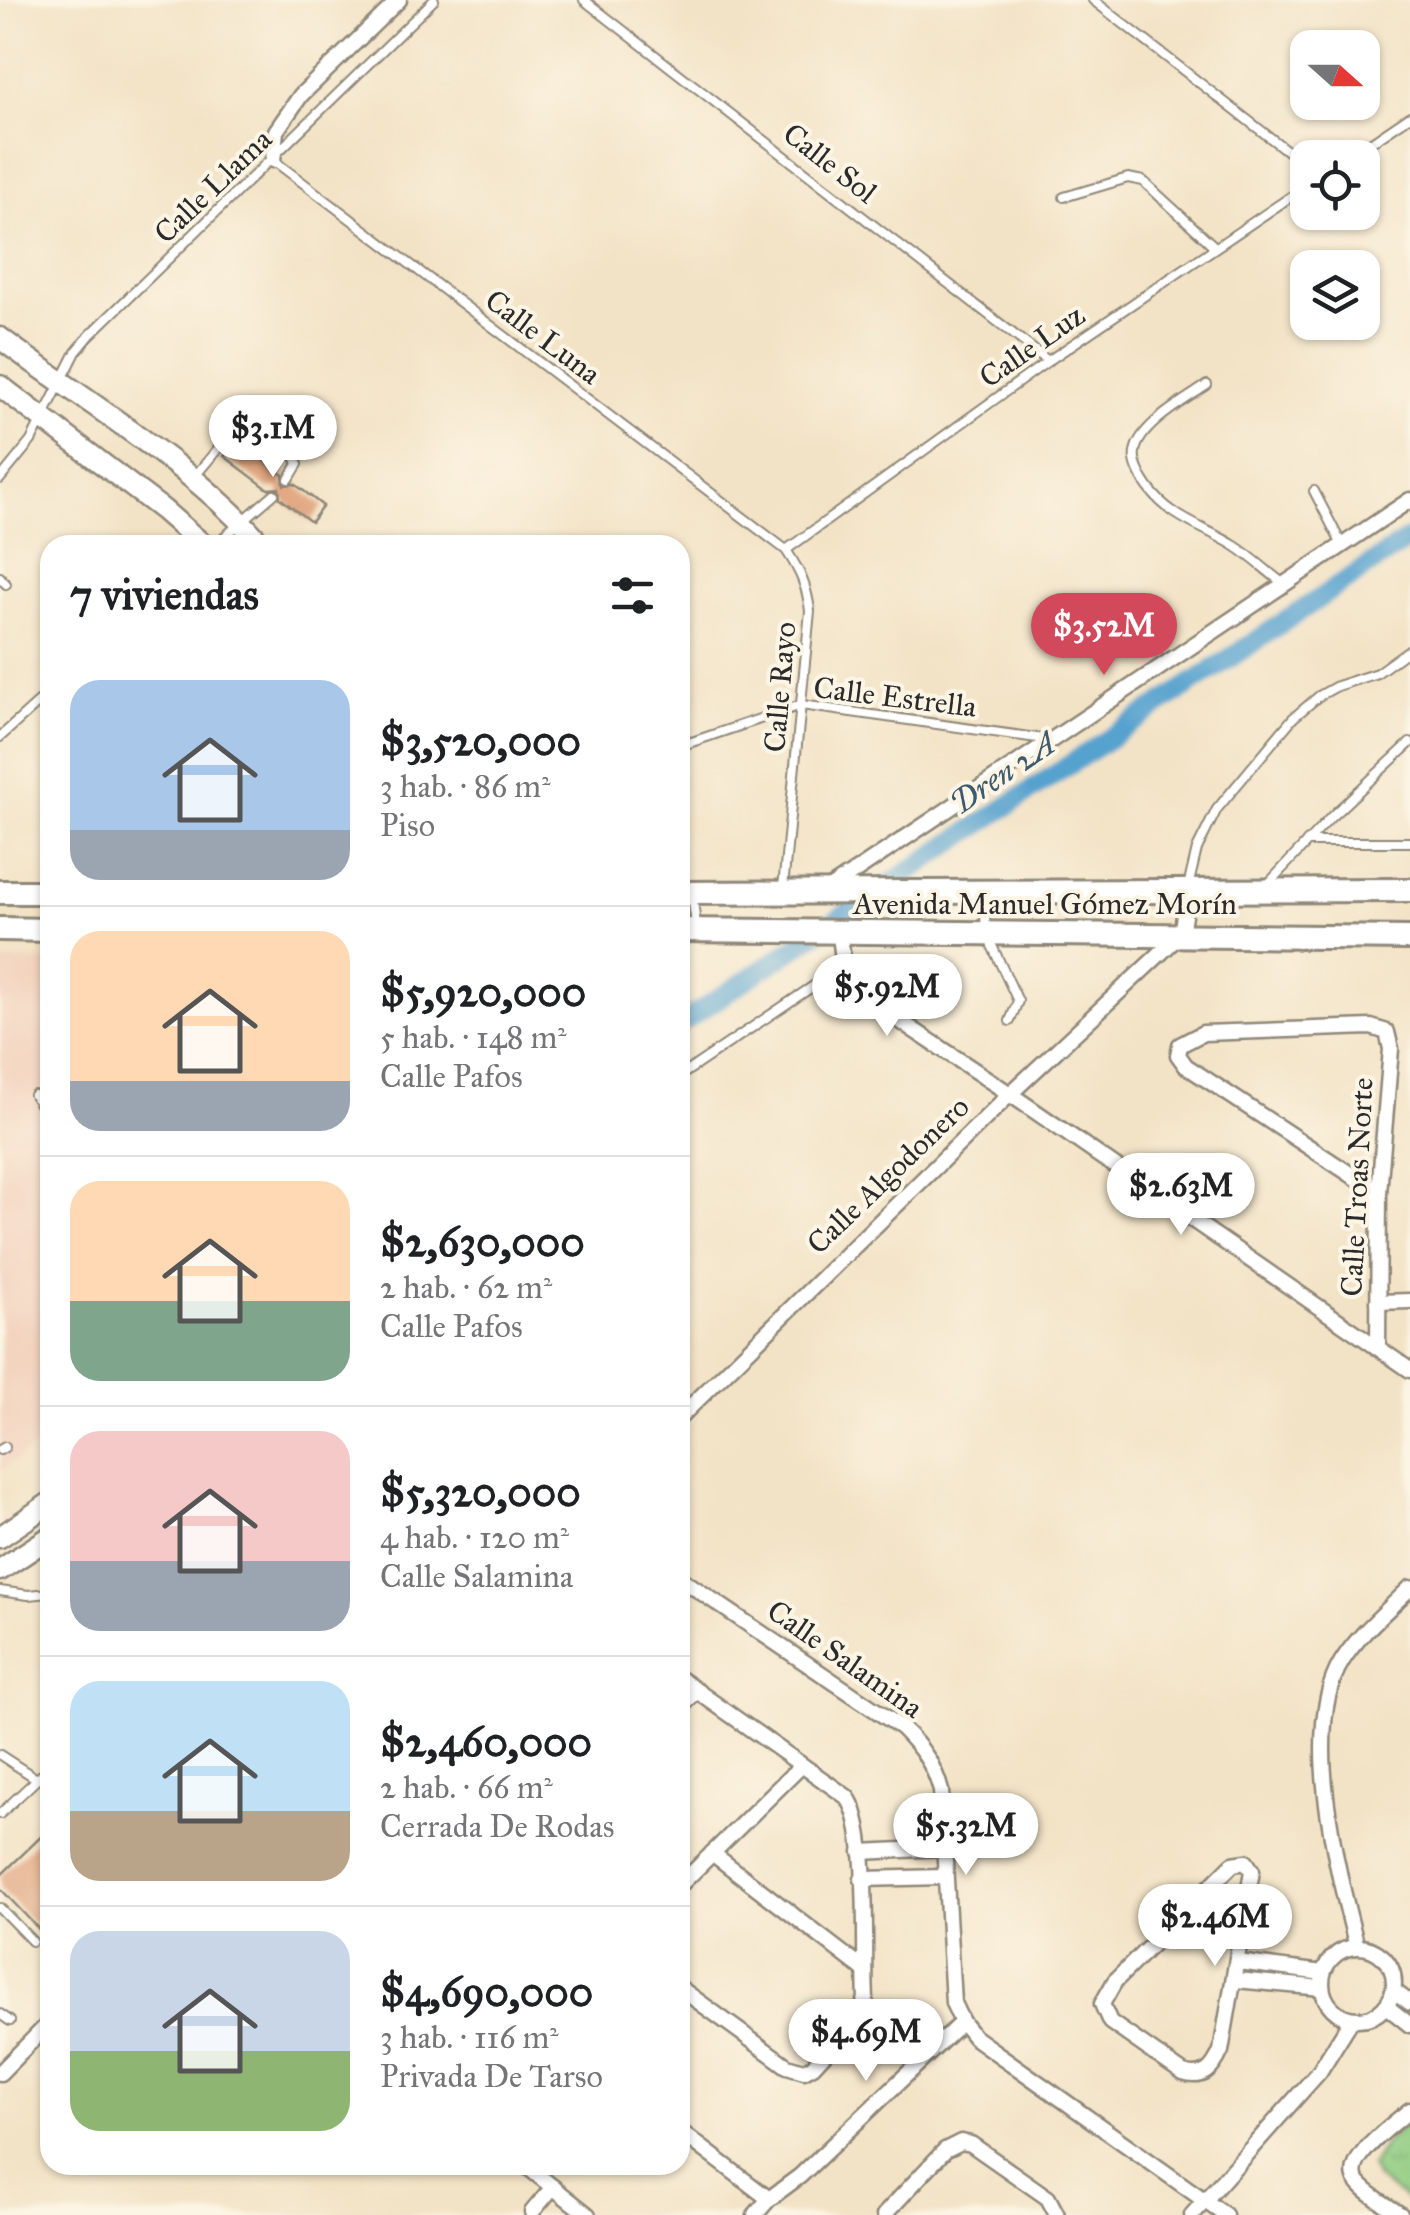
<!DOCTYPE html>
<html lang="es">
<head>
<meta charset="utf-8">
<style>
	:root { --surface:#fff; --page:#f2f2f2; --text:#202124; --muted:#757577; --line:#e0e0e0; --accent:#d1495b }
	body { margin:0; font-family:"IM FELL Great Primer",serif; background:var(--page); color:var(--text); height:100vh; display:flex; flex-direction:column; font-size:38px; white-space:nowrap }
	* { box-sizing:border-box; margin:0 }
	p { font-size:32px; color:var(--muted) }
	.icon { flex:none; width:55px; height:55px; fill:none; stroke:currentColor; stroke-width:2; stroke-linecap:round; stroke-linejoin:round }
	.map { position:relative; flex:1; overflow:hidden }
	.drawer { position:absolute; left:40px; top:535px; width:650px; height:1640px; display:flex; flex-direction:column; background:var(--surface); border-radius:30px; box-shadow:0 2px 8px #0004 }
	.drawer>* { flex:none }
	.needle { width:65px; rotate:111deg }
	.controls { position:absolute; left:1290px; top:30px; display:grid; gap:20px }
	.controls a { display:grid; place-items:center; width:90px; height:90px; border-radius:20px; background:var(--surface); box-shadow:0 2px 8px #0004; font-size:50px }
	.price { position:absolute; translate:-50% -85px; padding:0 22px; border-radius:35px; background:#fff; color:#222; font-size:32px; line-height:65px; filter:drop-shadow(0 2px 5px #0008) }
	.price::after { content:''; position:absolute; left:50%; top:60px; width:30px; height:22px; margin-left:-15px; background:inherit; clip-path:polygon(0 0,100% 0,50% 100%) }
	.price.current { background:var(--accent); color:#fff }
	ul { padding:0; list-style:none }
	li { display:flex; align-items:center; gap:30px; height:250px; padding:0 30px }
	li+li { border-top:2px solid var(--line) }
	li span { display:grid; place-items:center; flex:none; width:280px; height:200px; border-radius:30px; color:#555 }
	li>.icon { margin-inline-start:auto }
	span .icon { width:120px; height:120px; fill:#fffc; stroke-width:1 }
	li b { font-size:42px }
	h2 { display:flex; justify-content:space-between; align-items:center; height:120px; padding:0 30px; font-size:42px }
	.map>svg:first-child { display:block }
</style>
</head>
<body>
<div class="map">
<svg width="1410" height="2215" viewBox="0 0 1410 2215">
	<defs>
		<pattern id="grass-tufts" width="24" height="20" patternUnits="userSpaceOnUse" patternTransform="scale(2.5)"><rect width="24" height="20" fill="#8fcc81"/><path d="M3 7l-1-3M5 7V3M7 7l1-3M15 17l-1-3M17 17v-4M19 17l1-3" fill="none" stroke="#7caf70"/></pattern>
	</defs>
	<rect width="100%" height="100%" fill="#fcf5e5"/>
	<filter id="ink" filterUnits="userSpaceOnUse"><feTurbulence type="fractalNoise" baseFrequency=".01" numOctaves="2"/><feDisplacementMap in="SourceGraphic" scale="20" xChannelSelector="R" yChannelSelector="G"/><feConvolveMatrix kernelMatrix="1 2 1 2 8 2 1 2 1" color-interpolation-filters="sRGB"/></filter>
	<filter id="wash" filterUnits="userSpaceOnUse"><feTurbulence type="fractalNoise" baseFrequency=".0048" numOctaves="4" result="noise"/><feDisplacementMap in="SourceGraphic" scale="40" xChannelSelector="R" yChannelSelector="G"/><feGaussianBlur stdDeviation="2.25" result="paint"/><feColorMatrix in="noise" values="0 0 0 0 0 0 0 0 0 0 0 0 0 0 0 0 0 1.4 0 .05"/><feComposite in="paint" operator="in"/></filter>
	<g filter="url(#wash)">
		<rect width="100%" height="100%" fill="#f3e3c6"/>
		<polygon fill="#f3d4bf" points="0,961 50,961 50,1437 0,1471"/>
		<polygon fill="url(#grass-tufts)" stroke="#5d7c56" stroke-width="2.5" points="1410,2119 1410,2202 1377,2179 1371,2166 1387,2141"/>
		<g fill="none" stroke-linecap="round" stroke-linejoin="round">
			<g stroke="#57a2cf" stroke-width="20">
				<polyline points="680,1024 1410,538"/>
				<polyline points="49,1454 50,1453"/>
			</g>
		</g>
		<g id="blocks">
			<g fill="#e1a57f">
				<polygon points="237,440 283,475 284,485 295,484 323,506 311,522 280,498 279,488 268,489 224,456"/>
				<polygon points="50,1828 50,1941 0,1888 0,1876"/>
			</g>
		</g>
	</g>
	<g filter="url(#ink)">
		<use href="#blocks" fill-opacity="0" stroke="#8f8778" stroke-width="2.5"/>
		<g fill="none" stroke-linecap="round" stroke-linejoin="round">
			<defs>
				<g id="lane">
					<polyline points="584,0 1048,361"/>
					<polyline points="1093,0 1308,167"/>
					<polyline points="1348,158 1410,116"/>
					<path d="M273 160 786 550C800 571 807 586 810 611L783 888"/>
					<polyline points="1064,197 1128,178 1143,181 1215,247"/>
					<path d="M1207 385C1187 399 1139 425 1135 452 1133 464 1141 477 1148 487 1171 519 1203 526 1235 546 1252 557 1268 572 1284 584"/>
					<polyline points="195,476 232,432 250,426 292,449 298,464 289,479"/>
					<polyline points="0,479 31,441 76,352 90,335 434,0"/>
					<polyline points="1314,491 1342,545"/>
					<polyline points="215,545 274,494"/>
					<polyline points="786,550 1048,361 1308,185"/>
					<polyline points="0,577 6,584"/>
					<polyline points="0,737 50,692"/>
					<polyline points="680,746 801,705 1051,740"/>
					<polyline points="1307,842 1410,842"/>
					<polyline points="680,880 692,893 696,925"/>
					<polyline points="1267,885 1332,816 1410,743"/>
					<polyline points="1188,887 1197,849 1217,809 1293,718 1319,696 1337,686 1377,673 1410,649"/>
					<polyline points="984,895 986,933 1018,1001 1010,1021"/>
					<polyline points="680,1076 843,966"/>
					<polyline points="34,1095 50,1119"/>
					<polyline points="0,1450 5,1447"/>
					<polyline points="0,1591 28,1595 50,1593"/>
					<polyline points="0,1755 37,1779"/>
					<polyline points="0,1814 50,1767"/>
					<polyline points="0,1908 32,1941"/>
					<polyline points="0,2014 10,2021"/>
				</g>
				<g id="street">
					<polyline points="273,160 276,131 301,95 399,0"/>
					<polyline points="829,889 1410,500"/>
					<path d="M840 933C842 958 844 975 861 995L1010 1094 1410 1370"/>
					<polyline points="1378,1302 1410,1301"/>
					<polyline points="1378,1346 1379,1193 1391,1049 1387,1032 1371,1027 1203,1033 1180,1045 1178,1055 1186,1066 1379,1193"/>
					<polyline points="680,1417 1010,1094 1181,934 1188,892"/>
					<path d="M680 1578 902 1728C921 1747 934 1764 941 1791L953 2003 962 2022 974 2037 1225 2215"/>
					<path d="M680 1679 847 1797C871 1825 863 1956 866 1999L858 2017 813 2066 804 2071 787 2066 680 1988"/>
					<polyline points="680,1708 697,1691"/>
					<polyline points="861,1852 943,1848"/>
					<polyline points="712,1853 863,1969"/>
					<path d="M1246 1862 1252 1871 1221 2051C1213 2069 1204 2080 1183 2073L1110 2022 1102 2004 1115 1981 1233 1864Z"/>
					<polyline points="862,1879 944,1877"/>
					<polyline points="680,1885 801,1766"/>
					<circle cx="1358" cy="1983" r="36"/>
					<path d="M1357 1947C1338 1873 1300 1728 1342 1661 1360 1633 1387 1611 1410 1588"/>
					<polyline points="1238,1962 1323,1973"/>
					<polyline points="1236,1980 1322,1988"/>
					<polyline points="1393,1990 1410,2003"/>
					<polyline points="1386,2006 1410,2025"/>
					<polyline points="0,2073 50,2022"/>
					<polyline points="680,2131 769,2199"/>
					<polyline points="525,2165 588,2215"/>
					<polyline points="532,2212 553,2187"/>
					<polyline points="755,2215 769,2199 800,2176 962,2022"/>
					<polyline points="884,2215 945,2150 961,2142 971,2144 1048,2198 1057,2215"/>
					<polyline points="1192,2215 1319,2072 1352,2019"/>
					<path d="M1401 2215C1387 2205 1366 2194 1357 2181 1342 2160 1395 2123 1410 2110"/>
				</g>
				<g id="secondary">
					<path d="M0 338C86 403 192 464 262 545"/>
					<polyline points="0,386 163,510 203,545"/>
					<polyline points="0,1537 50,1503"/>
					<polyline points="0,1570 50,1537"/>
				</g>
				<g id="primary">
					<polyline points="0,892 50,892"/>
					<polyline points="680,893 1410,890"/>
					<polyline points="0,929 50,930"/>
					<polyline points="680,930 1410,938"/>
				</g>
			</defs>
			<use href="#lane" stroke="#8f8778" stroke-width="12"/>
			<use href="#street" stroke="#8f8778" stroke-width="19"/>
			<use href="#secondary" stroke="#8f8778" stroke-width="25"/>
			<use href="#primary" stroke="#8f8778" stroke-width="28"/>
			<use href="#lane" stroke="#fff" stroke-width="8"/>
			<use href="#street" stroke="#fff" stroke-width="14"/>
			<use href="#secondary" stroke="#fff" stroke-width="20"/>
			<use href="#primary" stroke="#fff" stroke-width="22"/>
		</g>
	</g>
	<g text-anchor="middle" stroke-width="8" stroke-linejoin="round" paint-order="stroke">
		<g font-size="30" fill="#2b2b2b" stroke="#fcf5e5">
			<text transform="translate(830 163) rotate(38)" y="10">Calle Sol</text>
			<text transform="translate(213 186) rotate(-44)" y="10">Calle Llama</text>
			<text transform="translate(543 337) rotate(37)" y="10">Calle Luna</text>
			<text transform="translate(1032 346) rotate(-35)" y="10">Calle Luz</text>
			<text transform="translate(780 687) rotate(-85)" y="10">Calle Rayo</text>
			<text transform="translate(895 697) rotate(7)" y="10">Calle Estrella</text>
			<text x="1045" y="914">Avenida Manuel Gómez Morín</text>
			<text transform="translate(888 1175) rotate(-44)" y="10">Calle Algodonero</text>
			<text transform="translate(1357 1187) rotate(-87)" y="10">Calle Troas Norte</text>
			<text transform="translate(845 1659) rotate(35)" y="10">Calle Salamina</text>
		</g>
		<g font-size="32" font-style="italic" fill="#3d5b6d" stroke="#fcf5e5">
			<text transform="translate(1003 773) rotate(-34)" y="11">Dren 2A</text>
		</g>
	</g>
</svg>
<div class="controls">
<a><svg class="needle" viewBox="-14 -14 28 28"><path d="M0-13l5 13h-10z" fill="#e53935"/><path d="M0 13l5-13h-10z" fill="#757577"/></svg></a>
<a><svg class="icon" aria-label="locate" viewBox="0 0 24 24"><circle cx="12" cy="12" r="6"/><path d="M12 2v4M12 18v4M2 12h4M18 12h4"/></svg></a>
<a><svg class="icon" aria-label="layers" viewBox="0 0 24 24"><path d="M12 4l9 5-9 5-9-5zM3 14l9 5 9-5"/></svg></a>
</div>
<b class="price" style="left:273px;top:480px">$3.1M</b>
<b class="price current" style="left:1104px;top:678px">$3.52M</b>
<b class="price" style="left:887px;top:1039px">$5.92M</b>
<b class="price" style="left:1181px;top:1238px">$2.63M</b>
<b class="price" style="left:966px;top:1878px">$5.32M</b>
<b class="price" style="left:1215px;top:1969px">$2.46M</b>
<b class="price" style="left:866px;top:2084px">$4.69M</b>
<section class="drawer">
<h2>7 viviendas<svg class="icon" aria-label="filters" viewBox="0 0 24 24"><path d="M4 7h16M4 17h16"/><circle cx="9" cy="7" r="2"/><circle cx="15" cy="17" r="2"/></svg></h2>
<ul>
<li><span style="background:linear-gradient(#a9c7e8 75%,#9aa5b1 0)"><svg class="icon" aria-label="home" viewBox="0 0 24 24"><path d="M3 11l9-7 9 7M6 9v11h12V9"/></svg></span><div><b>$3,520,000</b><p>3 hab. · 86 m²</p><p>Piso</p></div></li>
<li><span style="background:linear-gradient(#ffd9b3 75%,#9aa5b1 0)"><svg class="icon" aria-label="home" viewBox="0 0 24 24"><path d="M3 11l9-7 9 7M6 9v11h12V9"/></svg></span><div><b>$5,920,000</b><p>5 hab. · 148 m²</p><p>Calle Pafos</p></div></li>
<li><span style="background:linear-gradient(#ffd9b3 60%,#7fa58c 0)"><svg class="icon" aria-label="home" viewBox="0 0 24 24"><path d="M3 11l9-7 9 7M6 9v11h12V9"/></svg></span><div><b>$2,630,000</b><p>2 hab. · 62 m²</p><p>Calle Pafos</p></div></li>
<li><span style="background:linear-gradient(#f6c9c9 65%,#9aa5b1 0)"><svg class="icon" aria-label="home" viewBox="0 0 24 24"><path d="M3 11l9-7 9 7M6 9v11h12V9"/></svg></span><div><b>$5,320,000</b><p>4 hab. · 120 m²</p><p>Calle Salamina</p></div></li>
<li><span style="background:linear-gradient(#bfe0f5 65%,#b9a48a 0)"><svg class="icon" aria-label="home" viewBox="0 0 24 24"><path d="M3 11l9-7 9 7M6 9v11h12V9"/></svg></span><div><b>$2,460,000</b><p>2 hab. · 66 m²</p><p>Cerrada De Rodas</p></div></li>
<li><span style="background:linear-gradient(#c9d6e8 60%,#8fb573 0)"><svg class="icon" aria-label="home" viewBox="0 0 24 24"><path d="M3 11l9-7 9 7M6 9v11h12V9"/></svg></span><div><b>$4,690,000</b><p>3 hab. · 116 m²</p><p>Privada De Tarso</p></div></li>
</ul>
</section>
</div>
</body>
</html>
